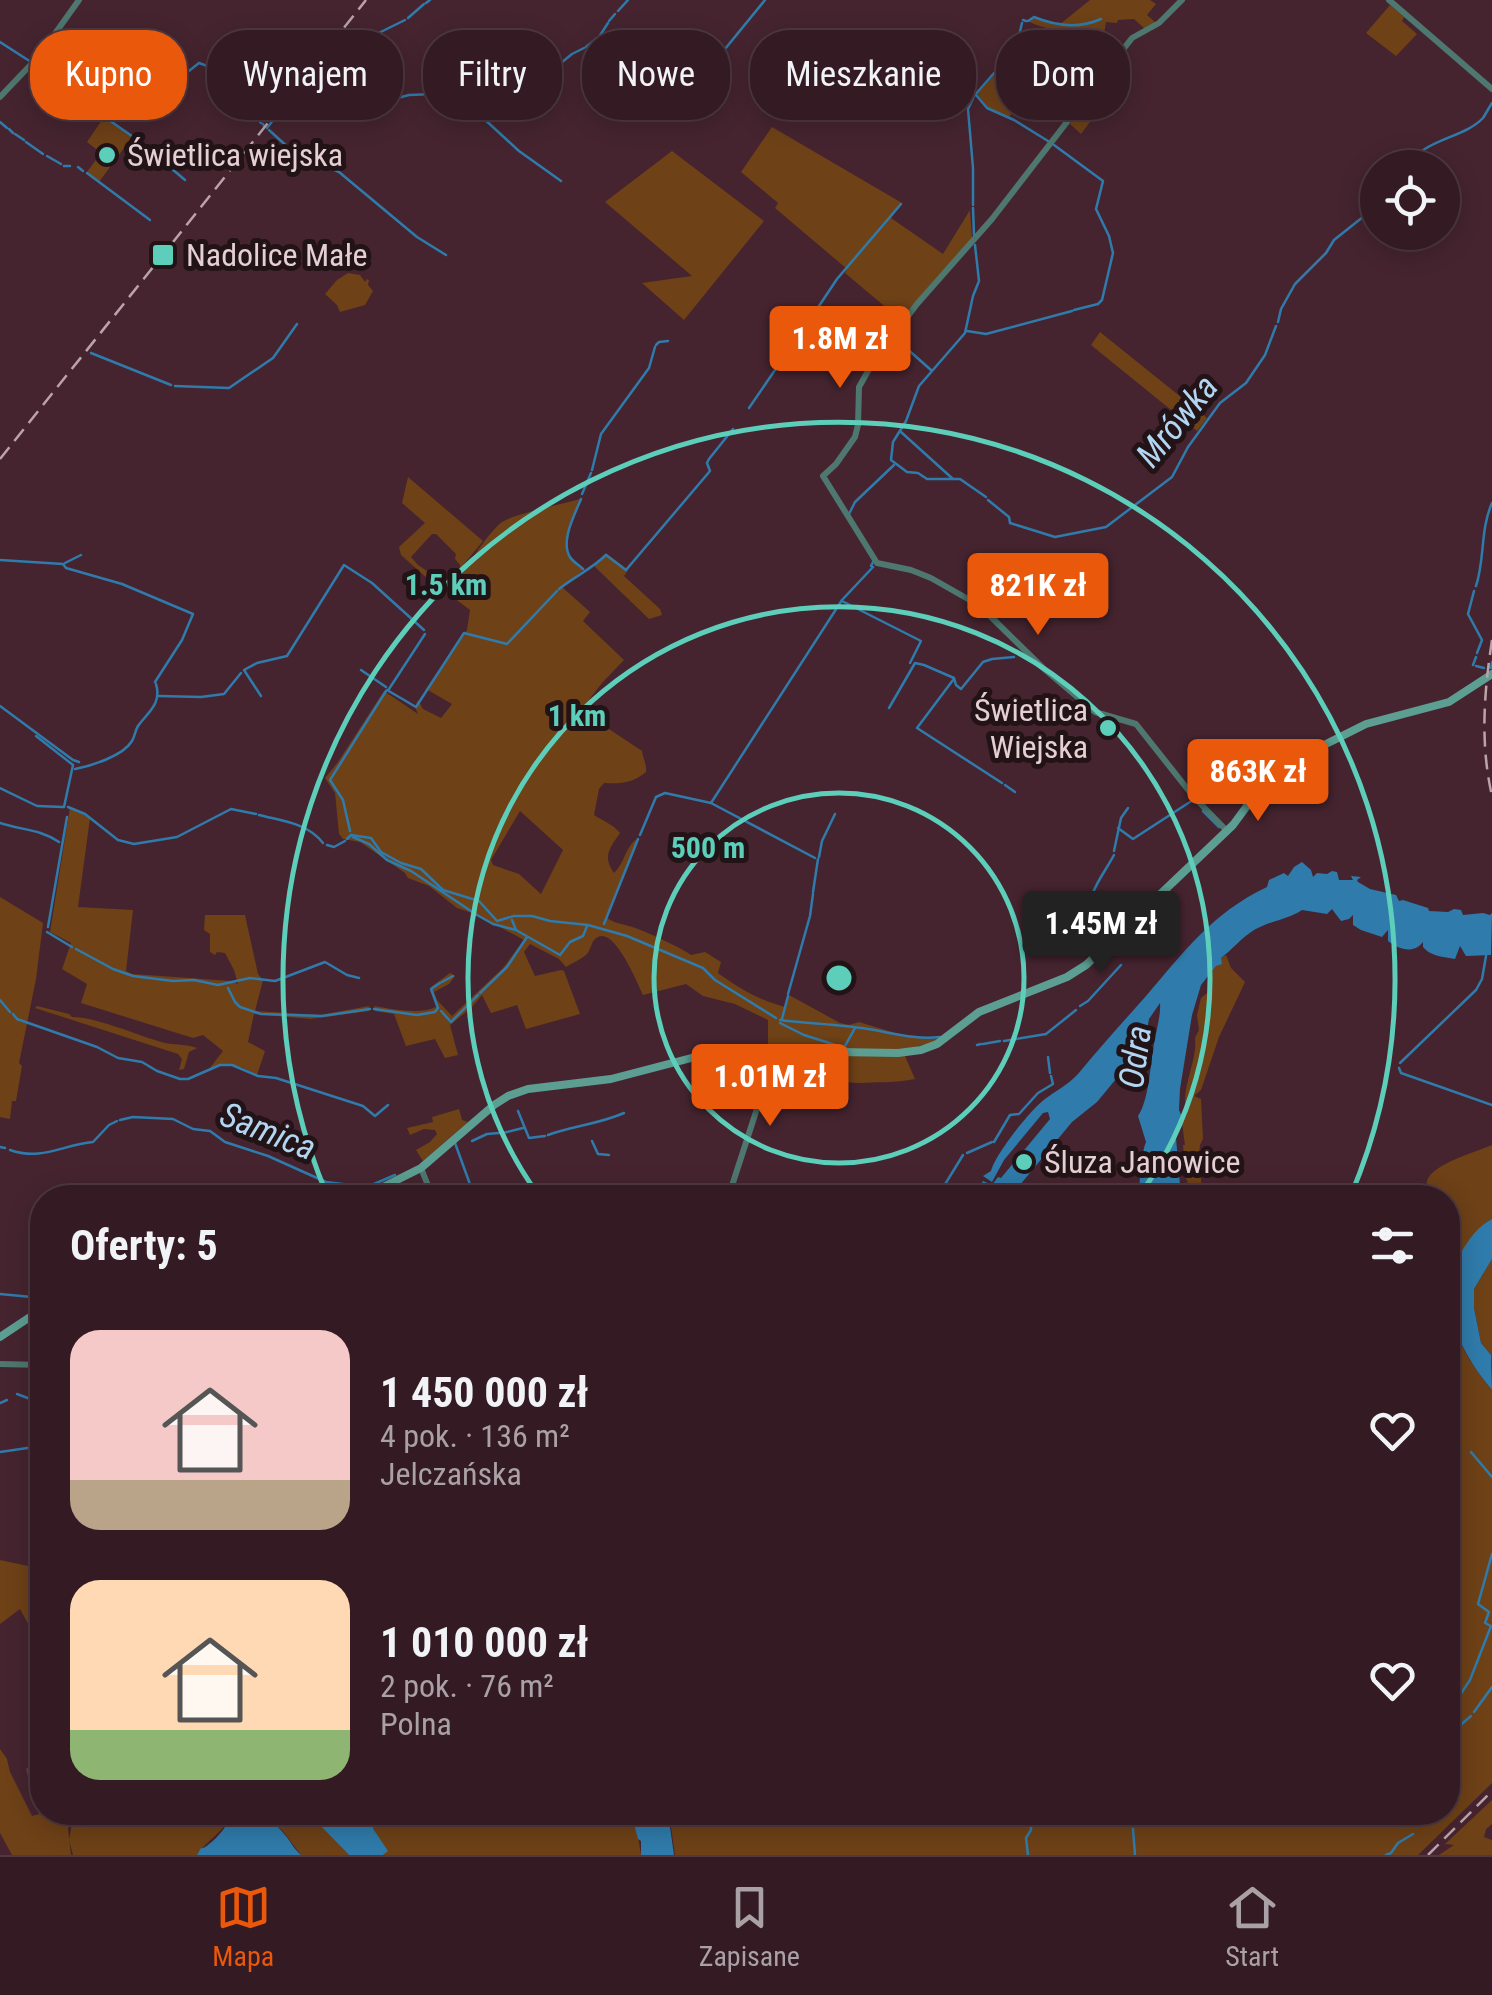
<!DOCTYPE html>
<html lang="pl">
<head>
<meta charset="utf-8">
<style>
	:root { --surface:#341b23; --page:#3c242b; --text:#f1f3f6; --muted:#a9a1a6; --line:#4e3941; --accent:#ea580c }
	body { margin:0; font-family:"Roboto Condensed",sans-serif; background:var(--page); color:var(--text); height:100vh; display:flex; flex-direction:column; font-size:38px; white-space:nowrap }
	* { box-sizing:border-box; margin:0 }
	p { font-size:32px; color:var(--muted) }
	.icon { flex:none; width:55px; height:55px; fill:none; stroke:currentColor; stroke-width:2; stroke-linecap:round; stroke-linejoin:round }
	.map { position:relative; flex:1; overflow:hidden }
	.sheet { position:absolute; left:30px; top:1185px; width:1430px; height:640px; display:flex; flex-direction:column; background:var(--surface); border-radius:40px; box-shadow:0 5px 25px #0003,0 0 0 2px var(--line) }
	.sheet>* { flex:none }
	.top-card { position:absolute; left:30px; top:30px; width:1432px; height:90px; display:flex; gap:20px }
	.fabs { position:absolute; left:1360px; top:150px; display:grid; gap:20px }
	.fabs a { display:grid; place-items:center; width:100px; height:100px; border-radius:50%; background:var(--surface); box-shadow:0 5px 25px #0003,0 0 0 2px var(--line); font-size:50px }
	.price { position:absolute; translate:-50% -85px; padding:0 22px; border-radius:10px; background:var(--accent); color:#fff; font-size:32px; line-height:65px; filter:drop-shadow(0 2px 5px #0008) }
	.price::after { content:''; position:absolute; left:50%; top:60px; width:30px; height:22px; margin-left:-15px; background:inherit; clip-path:polygon(0 0,100% 0,50% 100%) }
	.price.active { background:#222; color:#fff }
	ul { padding:0; list-style:none }
	li { display:flex; align-items:center; gap:30px; height:250px; padding:0 40px }
	li span { display:grid; place-items:center; flex:none; width:280px; height:200px; border-radius:30px; color:#555 }
	li>.icon { margin-inline-start:auto }
	span .icon { width:120px; height:120px; fill:#fffc; stroke-width:1 }
	li b { font-size:42px }
	h2 { display:flex; justify-content:space-between; align-items:center; height:120px; padding:0 40px; font-size:42px }
	.pill { padding:0 35px; border-radius:40px; background:var(--surface); box-shadow:0 5px 25px #0003,0 0 0 2px var(--line); font-size:35px; line-height:90px }
	.pill.active { background:var(--accent); color:#fff }
	.dock { display:flex; justify-content:space-around; align-items:center; height:140px; border-top:2px solid var(--line); background:var(--surface); font-size:28px; color:var(--muted) }
	.dock a { display:grid; justify-items:center; gap:5px }
	.dock .active { color:var(--accent) }
	.map>svg:first-child { display:block }
</style>
</head>
<body>
<div class="map">
<svg width="1492" height="1855" viewBox="0 0 1492 1855">
	<rect width="100%" height="100%" fill="#45242f"/>
	<g fill="#6e4117" fill-rule="evenodd">
		<path d="M1090 0H1150L1156 4 1147 15 1156 23 1145 29 1134 19 1118 20 1117 23 1106 22 1104 34C1078 29 1051 34 1028 21L1034 18 1059 25Z"/>
		<polygon points="1390,5 1404,17 1402,21 1417,34 1396,56 1366,33"/>
		<polygon points="1119,59 1130,64 1119,78 1121,80 1081,134 1070,124"/>
		<polygon points="1003,65 1020,76 1008,92 1021,102 1009,117 987,107 977,94"/>
		<polygon points="104,117 132,137 99,182 87,172 101,153 87,142"/>
		<polygon points="772,127 902,203 891,218 943,254 970,210 972,238 902,321 845,273 847,269 775,208 778,203 741,172"/>
		<polygon points="672,151 764,221 684,320 642,283 692,276 605,202"/>
		<polygon points="348,273 360,275 365,282 367,279 369,280 368,285 373,291 365,305 340,312 337,305 325,294 337,280"/>
		<polygon points="1100,332 1207,418 1197,431 1091,345"/>
		<polygon points="408,477 483,541 460,569 460,565 455,559 456,554 436,534 432,534 411,557 418,565 445,583 447,586 446,595 401,555 399,547 425,523 402,503"/>
		<path d="M580 499C572 519 566 535 568 556L583 570 562 587 590 612 583 621 624 660 602 683 578 714 596 723 597 721 642 751C643 759 647 764 646 772 633 783 621 784 604 783L599 789 594 815C603 821 613 824 620 833 610 848 602 856 614 873 624 864 625 849 635 840L638 842 607 918C617 925 627 924 638 929 653 935 678 946 691 955L705 952 721 962 718 973C737 987 762 1002 786 1007L789 995 840 1023 849 1025 859 1022 902 1035 936 1039 937 1041C895 1057 815 1048 768 1047V1020L735 1004 703 996 686 984 643 995C637 983 613 922 595 939 591 943 591 949 587 954 582 959 572 963 566 967L559 959 530 944 524 952 535 976 561 970 564 971 580 1014 526 1029 517 1005 491 1013 482 995 472 1007 450 1025 458 1055 445 1058 435 1039 406 1046 394 1014 375 1011 374 1006C392 1009 421 1015 436 1007L431 987 450 973 455 976 449 984 434 992 437 1000 452 1016 503 968 524 940 478 915 457 908 429 886 408 878 405 873 360 842 343 839 339 834 335 793 325 778 338 762 384 691 418 714 415 707 418 700 423 709 441 718 452 704 426 689 467 630 470 610 450 595C457 580 488 532 502 522 514 514 563 504 580 499ZM520 811 563 850 541 894 519 874 493 865 491 860Z"/>
		<polygon points="606,553 628,570 624,576 660,609 662,615 649,619 595,567 594,564"/>
		<path d="M70 807 90 818 78 907 133 910 126 971 132 974 231 981 238 984 234 970 225 953 217 952 215 955 210 952V934L204 930 205 915H245L258 974 263 980 255 1011 320 1015 369 1006V1011L311 1019 254 1014 248 1042 265 1051 257 1075C241 1066 227 1060 209 1069L223 1051 203 1035 193 1038 81 1003 87 984 62 969 71 943 50 932Z"/>
		<polygon points="0,897 43,923 36,979 19,1063 22,1066 16,1101 12,1101 10,1119 0,1117"/>
		<path d="M1226 955 1231 968 1245 982 1219 1037 1201 1090 1194 1096 1201 1099 1203 1139 1200 1145 1199 1155 1191 1152 1199 1158 1202 1190 1191 1192 1186 1178 1183 1145H1185L1182 1123 1187 1114C1179 1089 1198 1062 1195 1038L1199 1030 1197 1015 1201 998 1212 989V971L1221 958Z"/>
		<path d="M37 1006 69 1014 72 1017C96 1017 134 1034 158 1041 171 1046 184 1043 197 1048L189 1052 184 1069 179 1070 182 1059 178 1054 35 1008Z"/>
		<path d="M816 1055 905 1056 915 1079C895 1083 877 1082 857 1083 846 1083 836 1079 825 1080Z"/>
		<polygon points="459,1109 462,1120 468,1122 423,1161 416,1150 430,1142 437,1134 435,1130 424,1129 410,1135 407,1128 433,1122 432,1117"/>
		<path d="M1492 1145V1219C1480 1226 1473 1235 1466 1247 1433 1299 1456 1347 1492 1390V1783L1418 1855H675L669 1813 1448 1812V1198L1429 1197C1428 1193 1426 1186 1427 1181 1432 1164 1476 1152 1492 1145Z"/>
		<polygon points="1492,1259 1492,1365 1491,1355 1481,1343 1474,1308 1474,1289"/>
		<polygon points="0,1560 42,1569 42,1583 28,1581 35,1597 31,1600 42,1619 42,1649 20,1609 0,1624"/>
		<polygon points="0,1749 7,1759 10,1772 32,1816 39,1814 26,1769 42,1758 42,1812 72,1813 68,1829 71,1855 12,1855 0,1833"/>
		<polygon points="1492,1800 1492,1824 1486,1829 1484,1837 1492,1840 1492,1855 1439,1855 1454,1845 1445,1844"/>
		<path d="M74 1813H233C224 1832 208 1839 197 1855H73L69 1840Z"/>
		<polygon points="254,1813 308,1813 349,1855 301,1855 282,1830"/>
		<polygon points="368,1813 634,1813 641,1855 383,1855 387,1851 374,1830"/>
	</g>
	<g fill="#2f7bab">
		<path d="M1302 862 1311 870 1313 877 1317 873 1327 874 1332 871 1337 872 1339 880H1353L1351 876 1361 877 1357 880 1358 882 1370 889 1396 895 1399 901 1403 900 1428 908 1429 911 1448 912 1454 909 1461 910 1463 915 1483 913 1490 915 1492 913 1491 955 1466 956 1460 946 1455 959C1444 957 1430 956 1423 947V942C1414 954 1399 950 1388 941V930L1382 937 1361 930 1353 925V915L1349 919 1341 921 1332 909 1327 914 1302 910C1289 919 1270 921 1254 930 1241 938 1233 949 1221 958L1222 964 1216 966 1201 985 1192 1015 1180 1089 1179 1110 1182 1117 1176 1138 1181 1197H1140C1138 1188 1142 1150 1146 1142L1138 1116C1149 1100 1150 1066 1154 1044 1156 1031 1161 1016 1160 1003L1149 1019 1145 1040 1135 1056 1097 1102 1072 1122 1015 1191 1014 1197H974L983 1181 992 1185 998 1177 1001 1178 1050 1119 1048 1112 1043 1113 1004 1160 992 1182 983 1176 991 1171C995 1155 1030 1110 1045 1099 1057 1090 1068 1085 1078 1074 1100 1047 1123 1022 1146 996 1184 952 1212 913 1267 887L1269 880 1284 873 1288 876 1294 867Z"/>
		<path d="M1492 1219V1259L1474 1289V1308L1481 1343 1491 1355 1492 1390C1460 1352 1434 1301 1461 1253 1468 1240 1478 1226 1492 1219Z"/>
		<path d="M233 1813C253 1812 272 1818 285 1835 291 1842 294 1849 301 1855H197C205 1842 197 1853 208 1845 219 1837 228 1824 233 1813Z"/>
		<path d="M308 1813H330C333 1819 341 1825 348 1823L347 1813H368L374 1830 388 1851 383 1855H349Z"/>
		<polygon points="636,1813 668,1813 674,1855 641,1855 641,1841 638,1839 633,1820"/>
	</g>
	<g fill="none" stroke-linecap="round" stroke-linejoin="round">
		<g stroke="#2f7bab" stroke-width="2.5">
			<polyline points="426,3 430,0"/>
			<polyline points="618,11 628,0"/>
			<polyline points="408,18 424,4"/>
			<polyline points="1023,20 1026,21"/>
			<polyline points="609,21 615,14"/>
			<path d="M1028 21 1034 17C1056 26 1079 29 1101 19"/>
			<polyline points="599,37 608,23"/>
			<polyline points="0,42 31,62 32,60"/>
			<polyline points="592,44 646,84"/>
			<polyline points="586,47 597,38"/>
			<polyline points="725,49 765,0"/>
			<polyline points="324,60 405,20"/>
			<polyline points="561,63 572,54 584,48"/>
			<polyline points="35,65 83,101"/>
			<polyline points="542,69 559,64"/>
			<polyline points="514,78 540,70"/>
			<polyline points="496,83 541,116"/>
			<path d="M170 86 199 63C219 69 230 83 244 98L247 101 246 106 261 123"/>
			<polyline points="459,93 512,79"/>
			<polyline points="438,94 456,93 519,151 561,181"/>
			<polyline points="976,95 987,108 1014,120 1048,141"/>
			<polyline points="86,104 139,141 185,180"/>
			<polyline points="367,106 409,95 435,94"/>
			<path d="M97 107 124 84C136 90 156 97 168 88"/>
			<polyline points="277,120 327,114 363,107"/>
			<polyline points="0,122 7,128"/>
			<polyline points="263,124 264,126"/>
			<polyline points="267,128 274,119"/>
			<polyline points="9,129 13,133"/>
			<polyline points="269,130 290,149 339,172 417,237 446,255"/>
			<polyline points="15,134 24,140"/>
			<polyline points="26,142 43,154"/>
			<polyline points="1054,145 1103,181 1096,209 1109,236 1113,253 1102,300 1098,304 1074,310"/>
			<polyline points="47,156 61,164"/>
			<polyline points="64,166 70,166"/>
			<polyline points="78,167 83,171"/>
			<path d="M1405 168C1424 138 1463 139 1483 118 1485 115 1490 106 1492 103"/>
			<polyline points="87,173 150,220"/>
			<polyline points="973,205 973,168 968,109 974,96 1016,48 1022,23"/>
			<polyline points="973,208 974,235"/>
			<polyline points="975,245 979,281 973,296 965,333 919,386 906,421 893,442 891,460 907,472 918,473 927,479 960,479 986,497"/>
			<polyline points="1278,322 1281,309 1295,284 1326,253 1334,240 1378,205"/>
			<polyline points="967,331 986,334 1072,311"/>
			<polyline points="890,334 882,330 851,328 844,337 813,315 837,279 901,204"/>
			<polyline points="896,339 931,370"/>
			<polyline points="656,345 659,342 668,341"/>
			<polyline points="91,353 171,385"/>
			<polyline points="175,386 229,388 273,358 297,324"/>
			<polyline points="749,408 810,319"/>
			<polyline points="901,432 953,479"/>
			<polyline points="592,470 601,434 649,368 655,347"/>
			<polyline points="582,494 591,473"/>
			<path d="M581 499C575 514 560 541 570 557 573 562 579 565 583 569"/>
			<polyline points="988,500 1009,517 1010,523 1055,537 1106,527 1172,477 1188,447 1220,403 1246,383 1265,355 1276,326"/>
			<polyline points="849,514 855,502 894,465"/>
			<polyline points="0,560 63,564 66,568 122,584 193,614 182,640 155,682"/>
			<polyline points="65,563 81,555"/>
			<path d="M1476 586C1485 559 1480 530 1492 503"/>
			<path d="M559 589C574 577 593 568 606 555L626 570 710 471 707 463 709 459 733 429"/>
			<polyline points="1474,591 1468,614 1482,640 1477,653"/>
			<polyline points="842,601 921,641 910,663"/>
			<polyline points="1473,665 1476,657"/>
			<polyline points="1476,666 1484,668"/>
			<polyline points="1489,667 1491,668 1492,662"/>
			<polyline points="361,670 386,687"/>
			<polyline points="953,680 917,728 1002,783"/>
			<polyline points="389,689 425,634"/>
			<polyline points="387,690 416,707 464,633 507,644 557,591"/>
			<polyline points="159,696 201,697 224,694 241,673"/>
			<polyline points="261,696 244,670 257,663 287,656 344,565 372,583 424,630"/>
			<polyline points="0,706 73,760 79,762"/>
			<polyline points="889,708 915,663 924,665 954,678 956,685 961,689 983,662 992,659 1014,657"/>
			<polyline points="36,736 73,765 64,807"/>
			<path d="M75 769C91 766 123 756 132 741 135 736 135 731 138 726 148 712 162 704 156 684"/>
			<polyline points="1005,785 1015,792"/>
			<polyline points="0,788 37,806 63,807"/>
			<polyline points="711,803 815,858"/>
			<polyline points="68,807 85,814 118,840 134,844 177,837 231,809 256,814"/>
			<polyline points="1203,811 1219,827"/>
			<path d="M259 815C282 821 308 823 323 843"/>
			<path d="M0 823C21 830 40 829 59 842"/>
			<polyline points="1118,828 1133,839 1193,800 1195,802"/>
			<polyline points="350,831 343,800 330,780 386,691"/>
			<polyline points="640,835 656,797 665,793 711,803 842,600 873,567 871,566 873,562"/>
			<polyline points="353,837 369,844 387,860 411,871 477,915 493,924 516,930"/>
			<polyline points="347,839 351,835 371,838 381,852 401,863 421,869 443,890 479,901 497,921 514,916 532,916 550,921 588,925 627,936 703,968 715,980 776,1018"/>
			<polyline points="327,845 334,847 345,841"/>
			<polyline points="1114,851 1121,818 1128,808"/>
			<polyline points="819,857 822,841 835,814"/>
			<polyline points="813,892 818,859"/>
			<polyline points="512,920 516,930 560,955 570,942 583,936 587,926"/>
			<path d="M1089 921C1087 892 1101 879 1114 855"/>
			<polyline points="604,924 638,839"/>
			<polyline points="48,927 67,817"/>
			<polyline points="47,932 72,947"/>
			<polyline points="76,949 113,969 133,976 173,981 194,980 218,985 250,978 275,981 325,962 347,975 359,978"/>
			<polyline points="442,982 453,976"/>
			<polyline points="228,988 235,1002 240,1007 261,1014 322,1016 370,1009"/>
			<polyline points="480,993 507,967 527,937"/>
			<polyline points="788,994 810,916 813,894"/>
			<polyline points="0,1000 10,1012"/>
			<polyline points="1080,1006 1088,1001 1121,965"/>
			<polyline points="374,1009 417,1015 435,1012 438,1008 431,989 440,983"/>
			<polyline points="441,1011 451,1022 478,995"/>
			<polyline points="13,1014 17,1019 97,1047 118,1058 142,1062 157,1071 180,1079 188,1079 220,1065 232,1065 258,1076 276,1078 363,1106 375,1116 388,1105"/>
			<polyline points="782,1019 788,996"/>
			<path d="M780 1020C810 1024 839 1024 868 1029 893 1033 915 1040 940 1037"/>
			<polyline points="780,1023 804,1035 848,1049"/>
			<polyline points="1004,1041 1046,1034 1076,1010"/>
			<polyline points="983,1044 1000,1041"/>
			<polyline points="977,1045 981,1044"/>
			<polyline points="845,1046 855,1028"/>
			<polyline points="1048,1057 1050,1073"/>
			<polyline points="1400,1063 1476,990 1482,979 1486,956"/>
			<polyline points="1399,1068 1401,1073 1492,1105"/>
			<polyline points="518,1111 529,1138 545,1136"/>
			<polyline points="120,1120 133,1117 173,1119 193,1129 210,1131 225,1142 268,1156 326,1182 367,1187 395,1175"/>
			<polyline points="503,1133 523,1128"/>
			<path d="M548 1135C573 1126 599 1124 624 1113"/>
			<polyline points="472,1141 487,1134 499,1133"/>
			<polyline points="592,1141 598,1154 609,1155"/>
			<polyline points="994,1142 1010,1115 1019,1114 1038,1093 1053,1084 1051,1076"/>
			<polyline points="455,1143 475,1198"/>
			<polyline points="0,1147 5,1148"/>
			<path d="M10 1150C42 1161 62 1145 93 1142L109 1125 117 1121"/>
			<polyline points="967,1153 992,1142"/>
			<polyline points="944,1186 963,1155"/>
			<polyline points="455,1198 463,1184"/>
			<polyline points="0,1294 42,1298"/>
			<polyline points="17,1394 33,1400 42,1400"/>
			<polyline points="0,1403 7,1400"/>
			<polyline points="0,1452 41,1446"/>
			<polyline points="1471,1452 1492,1477"/>
			<polyline points="1458,1698 1470,1680 1491,1626 1485,1623 1489,1612 1478,1604 1492,1554"/>
			<polyline points="1474,1712 1492,1687"/>
			<polyline points="1448,1717 1456,1702"/>
			<polyline points="1457,1728 1471,1716"/>
			<polyline points="1133,1829 1135,1855"/>
			<polyline points="1028,1855 1026,1838 1031,1830 1031,1812"/>
			<polyline points="1386,1855 1391,1853 1398,1843 1413,1834"/>
		</g>
		<g stroke="#4e776f" stroke-width="6">
			<polyline points="1182,0 1159,23 1132,38 992,219 917,304 872,364 859,387 858,425 855,437 836,464 823,476 877,563 911,570 931,578 968,599 984,610 1043,668 1095,712 1136,724 1193,796 1227,831"/>
			<polyline points="1389,0 1492,89"/>
			<polyline points="0,97 39,56 79,0"/>
			<polyline points="421,1168 433,1198"/>
			<polyline points="728,1198 776,1050"/>
			<polyline points="0,1364 42,1365"/>
		</g>
		<g stroke="#5c9f92" stroke-width="8">
			<polyline points="361,1198 421,1168 494,1105 508,1096 528,1089 611,1079 722,1050 898,1053 921,1050 937,1044 979,1012 1067,977 1086,965 1233,825 1269,776 1280,767 1366,724 1449,702 1492,674"/>
			<polyline points="0,1337 42,1309"/>
		</g>
		<g stroke="#bca3aa" stroke-width="2.5" stroke-dasharray="15 8" stroke-linecap="butt">
			<polyline points="0,459 366,0"/>
			<path d="M1492 640C1484 693 1480 743 1492 796"/>
			<polyline points="1428,1855 1492,1791"/>
		</g>
	</g>
	<g fill="none" stroke="#5cceba" stroke-width="5">
		<circle cx="839" cy="978" r="185"/>
		<path d="M539 1196A371 371 0 1 1 1139 1196"/>
		<path d="M327 1195A556 556 0 1 1 1351 1195"/>
	</g>
	<g fill="#5cceba" stroke="#221317" stroke-width="4">
		<circle cx="107" cy="155" r="10"/>
		<rect x="151" y="243" width="24" height="24" rx="5"/>
		<circle cx="1108" cy="728" r="10"/>
		<circle cx="1024" cy="1162" r="10"/>
	</g>
	<g text-anchor="middle" stroke-width="10" stroke-linejoin="round" paint-order="stroke">
		<g font-size="32" fill="#e5cfd5" stroke="#221317" text-anchor="start">
			<text x="127" y="166">Świetlica wiejska</text>
			<text x="186" y="266">Nadolice Małe</text>
			<text x="1088" y="721" text-anchor="end">Świetlica<tspan x="1088" dy="37">Wiejska</tspan></text>
			<text x="1044" y="1173">Śluza Janowice</text>
		</g>
		<g font-size="35" font-style="italic" fill="#b2d6f1" stroke="#221317">
			<text transform="translate(1177 421) rotate(-51)" y="12">Mrówka</text>
			<text transform="translate(1135 1057) rotate(-82)" y="12">Odra</text>
			<text transform="translate(268 1131) rotate(22)" y="12">Samica</text>
		</g>
	</g>
	<circle cx="839" cy="978" r="15" fill="#5cceba" stroke="#221317" stroke-width="5"/>
	<g font-size="30" text-anchor="middle" font-weight="bold" fill="#5cceba" stroke="#221317" stroke-width="10" stroke-linejoin="round" paint-order="stroke">
		<text x="446" y="595">1.5 km</text>
		<text x="577" y="726">1 km</text>
		<text x="708" y="858">500 m</text>
	</g>
</svg>
<div class="fabs">
<a><svg class="icon" aria-label="locate" viewBox="0 0 24 24"><circle cx="12" cy="12" r="6"/><path d="M12 2v4M12 18v4M2 12h4M18 12h4"/></svg></a>
</div>
<b class="price" style="left:840px;top:391px">1.8M zł</b>
<b class="price" style="left:1038px;top:638px">821K zł</b>
<b class="price" style="left:1258px;top:824px">863K zł</b>
<b class="price active" style="left:1101px;top:976px">1.45M zł</b>
<b class="price" style="left:770px;top:1129px">1.01M zł</b>
<div class="top-card">
<a class="pill active">Kupno</a>
<a class="pill">Wynajem</a>
<a class="pill">Filtry</a>
<a class="pill">Nowe</a>
<a class="pill">Mieszkanie</a>
<a class="pill">Dom</a>
</div>
<section class="sheet">
<h2>Oferty: 5<svg class="icon" aria-label="filters" viewBox="0 0 24 24"><path d="M4 7h16M4 17h16"/><circle cx="9" cy="7" r="2"/><circle cx="15" cy="17" r="2"/></svg></h2>
<ul>
<li><span style="background:linear-gradient(#f6c9c9 75%,#b9a48a 0)"><svg class="icon" aria-label="home" viewBox="0 0 24 24"><path d="M3 11l9-7 9 7M6 9v11h12V9"/></svg></span><div><b>1 450 000 zł</b><p>4 pok. · 136 m²</p><p>Jelczańska</p></div><svg class="icon" aria-label="heart" viewBox="0 0 24 24"><path d="M12 20l-8-8c-3-5 5-10 8-4 3-6 11-1 8 4z"/></svg></li>
<li><span style="background:linear-gradient(#ffd9b3 75%,#8fb573 0)"><svg class="icon" aria-label="home" viewBox="0 0 24 24"><path d="M3 11l9-7 9 7M6 9v11h12V9"/></svg></span><div><b>1 010 000 zł</b><p>2 pok. · 76 m²</p><p>Polna</p></div><svg class="icon" aria-label="heart" viewBox="0 0 24 24"><path d="M12 20l-8-8c-3-5 5-10 8-4 3-6 11-1 8 4z"/></svg></li>
</ul>
</section>
</div>
<nav class="dock">
<a class="active"><svg class="icon" aria-label="map" viewBox="0 0 24 24"><path d="M3 6l6-2 6 2 6-2v14l-6 2-6-2-6 2zM9 4v14M15 6v14"/></svg>Mapa</a>
<a><svg class="icon" aria-label="saved" viewBox="0 0 24 24"><path d="M7 4h10v16l-5-4-5 4z"/></svg>Zapisane</a>
<a><svg class="icon" aria-label="home" viewBox="0 0 24 24"><path d="M3 11l9-7 9 7M6 9v11h12V9"/></svg>Start</a>
</nav>
</body>
</html>
